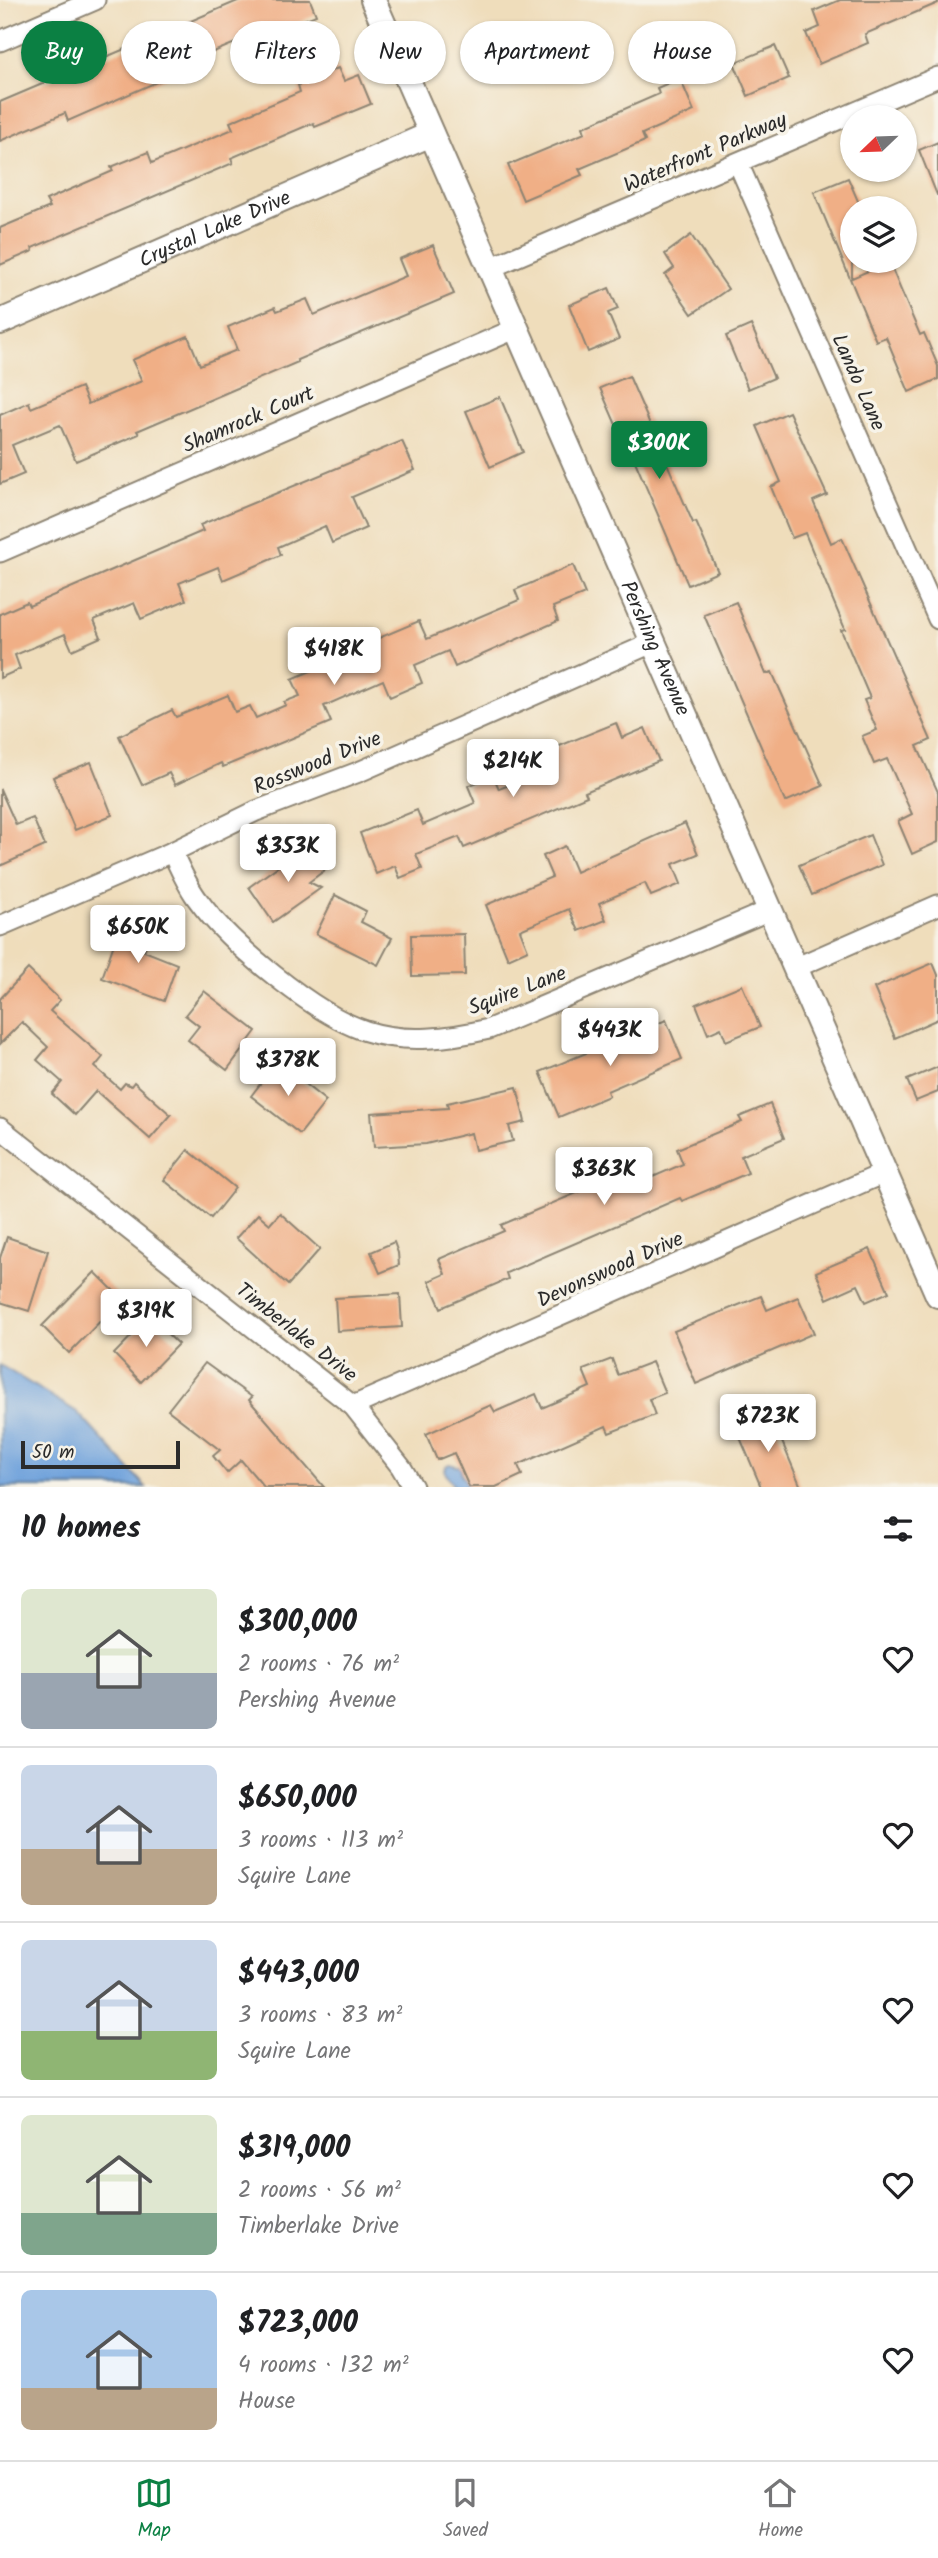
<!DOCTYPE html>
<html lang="en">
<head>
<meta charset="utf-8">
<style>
	:root { --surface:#fff; --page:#f6f6f6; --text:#202124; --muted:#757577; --line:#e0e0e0; --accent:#0b8043 }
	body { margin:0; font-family:Kalam,sans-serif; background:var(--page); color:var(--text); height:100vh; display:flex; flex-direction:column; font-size:26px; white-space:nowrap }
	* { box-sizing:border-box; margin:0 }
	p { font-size:23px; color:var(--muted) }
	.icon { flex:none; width:38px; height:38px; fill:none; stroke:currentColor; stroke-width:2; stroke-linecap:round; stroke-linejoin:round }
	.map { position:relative; height:1487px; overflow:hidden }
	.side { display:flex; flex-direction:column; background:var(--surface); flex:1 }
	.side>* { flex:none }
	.hud { position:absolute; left:21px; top:21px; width:896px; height:63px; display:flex; gap:14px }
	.needle { width:46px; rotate:247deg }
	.controls { position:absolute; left:840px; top:105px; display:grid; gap:14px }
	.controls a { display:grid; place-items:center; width:77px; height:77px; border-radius:50%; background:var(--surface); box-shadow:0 2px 5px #0004; font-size:35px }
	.scale { position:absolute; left:21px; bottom:18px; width:159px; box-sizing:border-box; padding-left:7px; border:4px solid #2b2b2b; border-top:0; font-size:19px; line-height:24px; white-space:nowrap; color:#2b2b2b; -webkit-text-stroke:5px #f7f3e8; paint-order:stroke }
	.price { position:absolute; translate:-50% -60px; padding:0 16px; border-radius:7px; background:#fff; color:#222; font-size:23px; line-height:46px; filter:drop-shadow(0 2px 4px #0008) }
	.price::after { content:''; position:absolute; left:50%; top:42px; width:21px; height:16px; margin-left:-10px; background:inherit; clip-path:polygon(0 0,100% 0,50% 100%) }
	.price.selected { background:var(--accent); color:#fff }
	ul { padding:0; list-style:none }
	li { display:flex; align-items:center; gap:21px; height:175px; padding:0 21px }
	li+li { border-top:2px solid var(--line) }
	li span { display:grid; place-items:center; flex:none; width:196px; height:140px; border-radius:10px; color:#555 }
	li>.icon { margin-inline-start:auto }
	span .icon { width:84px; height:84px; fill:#fffc; stroke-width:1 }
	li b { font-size:30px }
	h2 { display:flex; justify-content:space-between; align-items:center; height:84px; padding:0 21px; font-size:30px }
	.pill { padding:0 24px; border-radius:32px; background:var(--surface); box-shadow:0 2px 5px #0004; font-size:24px; line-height:63px }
	.pill.selected { background:var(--accent); color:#fff }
	.menu { display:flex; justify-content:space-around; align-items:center; height:98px; border-top:2px solid var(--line); background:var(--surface); font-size:19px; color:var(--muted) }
	.menu a { display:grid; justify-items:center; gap:4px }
	.menu .selected { color:var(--accent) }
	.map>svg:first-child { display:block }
</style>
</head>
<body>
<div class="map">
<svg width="938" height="1487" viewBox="0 0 938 1487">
	<rect width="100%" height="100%" fill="#f7f3e8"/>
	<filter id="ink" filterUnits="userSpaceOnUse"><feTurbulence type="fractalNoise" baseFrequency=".0143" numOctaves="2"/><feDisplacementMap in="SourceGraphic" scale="14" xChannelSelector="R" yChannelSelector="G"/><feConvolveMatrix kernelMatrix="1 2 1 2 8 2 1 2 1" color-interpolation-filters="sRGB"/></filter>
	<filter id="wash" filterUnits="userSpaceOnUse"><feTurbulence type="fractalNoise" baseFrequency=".00686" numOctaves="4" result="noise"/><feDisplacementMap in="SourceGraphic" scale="28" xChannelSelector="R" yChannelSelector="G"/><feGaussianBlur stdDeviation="1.57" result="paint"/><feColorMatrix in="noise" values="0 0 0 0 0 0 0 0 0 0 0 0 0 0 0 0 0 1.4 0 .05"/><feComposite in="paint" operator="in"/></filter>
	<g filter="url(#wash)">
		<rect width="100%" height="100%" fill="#efddbb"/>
		<g fill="#71a3dc" stroke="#4e6784" stroke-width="2">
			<polygon points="0,1365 77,1412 146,1487 0,1487"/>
			<polygon points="449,1464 461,1467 461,1474 469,1487 454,1487 445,1472 446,1466"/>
		</g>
		<g id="blocks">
			<g fill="#f0af86">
				<polygon points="240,0 310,0 316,15 271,34 269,29 189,62 191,67 68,121 65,113 0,141 0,102"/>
				<polygon points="840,0 938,0 938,3 865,34 868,43 819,64 806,33 820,27 814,11"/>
				<polygon points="775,46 789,78 748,96 734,63"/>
				<polygon points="338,68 344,81 359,75 371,104 315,127 313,123 231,158 233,163 32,248 33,251 0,265 0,228 50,207 46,200 113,171 111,167 148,152 152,163 233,129 230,122 300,92 298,85"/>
				<polygon points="680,78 694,111 642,134 645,141 579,169 582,175 523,200 508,165 585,133 583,127 659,94 657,88"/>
				<polygon points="938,142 938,195 937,195 919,150"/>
				<polygon points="848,178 861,208 852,208 852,278 889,262 920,335 924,333 938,366 938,379 909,392 886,337 876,341 814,192"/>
				<polygon points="691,235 728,289 692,314 665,275 674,268 665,254"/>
				<polygon points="433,245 454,294 297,360 298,362 137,431 139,434 76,461 60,425 12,445 24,474 0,484 0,415 29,402 31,408 81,387 88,404 142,381 132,360 188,336 200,365 237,350 228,327 275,307 277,311 307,299 314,315 406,276 399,259"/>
				<polygon points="609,288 618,309 608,313 619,339 588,352 569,305"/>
				<polygon points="751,325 774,378 748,389 726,336"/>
				<polygon points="629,376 693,523 696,522 718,572 688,585 623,433 620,434 600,388"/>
				<polygon points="500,397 523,452 490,467 466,411"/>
				<polygon points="789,412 827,495 813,501 831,543 842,538 931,740 917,746 938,792 938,842 912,854 898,821 912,814 887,759 874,764 862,736 877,730 864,700 870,698 841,630 845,629 805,533 792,538 771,487 781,482 757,426"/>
				<polygon points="402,441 415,470 352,497 366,528 332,543 325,526 278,547 281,555 223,580 218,567 179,583 186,600 141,619 134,603 94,620 101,637 72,650 65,634 15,655 20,669 0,678 0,614 27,602 29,606 119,567 203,531 200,525"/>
				<polygon points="573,565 585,594 553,607 558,621 455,667 448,651 415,665 422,683 390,697 383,680 324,706 331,722 223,767 221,763 175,785 169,773 142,785 119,736 172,710 176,717 228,695 235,712 250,706 256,718 286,705 284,702 300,696 292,679 368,647 367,643 419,621 427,639 519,600 515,590"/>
				<polygon points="736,602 766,674 772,672 823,786 785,802 704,615"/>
				<polygon points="616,723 622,738 645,728 659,761 585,792 587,796 464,848 459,837 416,854 422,869 400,878 395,866 376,874 360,833 417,810 423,825 475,803 468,786 493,775 499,789 548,770 542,753"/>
				<polygon points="91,762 112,815 75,830 53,777"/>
				<polygon points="0,789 16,825 33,818 45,846 0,866"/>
				<polygon points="685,823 698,854 673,864 681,884 651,896 645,883 599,903 606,920 579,931 569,909 520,930 528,950 508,959 486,905 552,877 543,856 565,846 576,872"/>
				<polygon points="870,835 882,865 812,895 799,865"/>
				<polygon points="308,845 325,870 309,882 321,888 273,922 249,887"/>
				<polygon points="335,895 366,911 361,922 392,938 378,965 316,934"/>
				<polygon points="121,924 150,935 144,951 177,964 164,1001 102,978"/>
				<polygon points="464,934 465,975 412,976 411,935"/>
				<polygon points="933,963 938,975 938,1019 895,1038 874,988"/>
				<polygon points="28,969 60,1000 50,1011 103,1057 95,1067 120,1089 125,1083 131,1086 134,1082 171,1115 150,1139 96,1091 75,1115 52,1094 62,1082 37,1060 48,1047 22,1022 0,1044 0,999"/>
				<polygon points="742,985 760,1027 726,1041 721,1028 708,1034 696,1004"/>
				<polygon points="204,991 256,1031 227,1070 188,1040 199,1026 185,1015"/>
				<polygon points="666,1020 682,1059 607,1091 609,1096 559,1117 540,1072"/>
				<polygon points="277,1062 326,1101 300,1134 251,1096"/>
				<polygon points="938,1067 938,1092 916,1101 907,1080"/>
				<polygon points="517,1087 525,1122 509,1126 513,1141 475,1150 471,1133 426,1144 374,1147 371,1113 448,1108 447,1103"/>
				<polygon points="770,1104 784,1138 741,1156 748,1173 682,1201 680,1198 506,1273 508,1279 441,1308 429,1281 445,1274 439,1259 504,1231 501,1225 584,1190 581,1183 627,1163 632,1175 649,1167 653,1177 683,1164 677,1149 742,1122 739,1117"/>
				<polygon points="188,1150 235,1188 211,1218 164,1180"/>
				<polygon points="280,1213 320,1249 288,1285 236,1238 258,1214 270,1224"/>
				<polygon points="7,1237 48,1251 29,1311 0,1302 0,1258"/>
				<polygon points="394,1242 398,1253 399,1265 380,1273 371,1252"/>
				<polygon points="870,1249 889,1292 866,1302 858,1285 827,1299 816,1272"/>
				<polygon points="95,1272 122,1299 69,1353 42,1326"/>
				<polygon points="400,1294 402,1327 337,1331 335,1298"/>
				<polygon points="761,1296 767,1310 798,1297 814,1333 696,1384 674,1331"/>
				<polygon points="150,1317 178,1344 141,1382 114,1354"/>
				<polygon points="612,1359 618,1375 652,1362 665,1393 649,1399 655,1415 609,1433 606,1426 518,1465 522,1475 496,1487 469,1487 454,1453 437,1460 426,1434 491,1405 495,1412 536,1394 542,1408 590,1387 583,1370"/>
				<polygon points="205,1363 252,1397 249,1400 324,1487 264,1487 241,1460 227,1473 213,1456 220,1450 168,1410"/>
				<polygon points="770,1413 801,1487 761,1487 736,1428"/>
			</g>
		</g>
	</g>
	<g filter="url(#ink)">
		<use href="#blocks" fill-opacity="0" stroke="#8d8473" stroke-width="2"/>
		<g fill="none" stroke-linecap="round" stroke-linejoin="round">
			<defs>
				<g id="minor">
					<polyline points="0,41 95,0"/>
					<polyline points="738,163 938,619"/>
					<polyline points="490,268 938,77"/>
					<polyline points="0,552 515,329"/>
					<path d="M172 852C180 868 187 886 198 900 229 943 315 1015 366 1031 406 1044 450 1038 489 1029L770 910"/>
					<polyline points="0,926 172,852 256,811 361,771 652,643"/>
					<polyline points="795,968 938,905"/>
					<polyline points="0,1128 353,1406 401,1467 413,1487"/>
					<polyline points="353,1406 884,1173"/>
				</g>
				<g id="tertiary">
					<path id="s1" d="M373 0 938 1295"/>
					<path id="s2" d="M0 322 431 134"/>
				</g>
			</defs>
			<use href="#minor" stroke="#8d8473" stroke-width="23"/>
			<use href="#tertiary" stroke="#8d8473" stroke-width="28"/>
			<use href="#minor" stroke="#fff" stroke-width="19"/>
			<use href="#tertiary" stroke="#fff" stroke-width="24"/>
		</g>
	</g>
	<g text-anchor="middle" stroke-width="7" stroke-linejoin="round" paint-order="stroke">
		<g font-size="21" fill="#2b2b2b" stroke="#f7f3e8">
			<text transform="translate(705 152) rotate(-23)" y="7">Waterfront Parkway</text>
			<text dy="7" stroke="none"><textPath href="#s2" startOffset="234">Crystal Lake Drive</textPath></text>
			<text transform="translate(859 382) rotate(66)" y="7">Lando Lane</text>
			<text transform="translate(248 419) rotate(-23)" y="7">Shamrock Court</text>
			<text dy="7" stroke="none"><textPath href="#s1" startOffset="707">Pershing Avenue</textPath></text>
			<text transform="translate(317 762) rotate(-22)" y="7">Rosswood Drive</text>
			<text transform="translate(517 990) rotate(-21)" y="7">Squire Lane</text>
			<text transform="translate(610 1269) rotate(-24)" y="7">Devonswood Drive</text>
			<text transform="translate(297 1332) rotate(38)" y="7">Timberlake Drive</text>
		</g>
	</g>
</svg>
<div class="controls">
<a><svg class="needle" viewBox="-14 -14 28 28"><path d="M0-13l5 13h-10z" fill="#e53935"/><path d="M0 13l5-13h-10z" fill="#757577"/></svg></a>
<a><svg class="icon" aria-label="layers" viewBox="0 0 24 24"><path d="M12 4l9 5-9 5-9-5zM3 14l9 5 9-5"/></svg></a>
</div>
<div class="scale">50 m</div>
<b class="price selected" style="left:659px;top:481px">$300K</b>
<b class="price" style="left:334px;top:687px">$418K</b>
<b class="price" style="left:513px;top:799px">$214K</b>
<b class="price" style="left:288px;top:884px">$353K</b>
<b class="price" style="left:138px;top:965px">$650K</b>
<b class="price" style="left:610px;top:1068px">$443K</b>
<b class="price" style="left:288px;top:1098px">$378K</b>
<b class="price" style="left:604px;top:1207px">$363K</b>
<b class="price" style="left:146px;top:1349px">$319K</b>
<b class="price" style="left:768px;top:1454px">$723K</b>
<div class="hud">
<a class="pill selected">Buy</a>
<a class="pill">Rent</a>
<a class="pill">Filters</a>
<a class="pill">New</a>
<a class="pill">Apartment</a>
<a class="pill">House</a>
</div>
</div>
<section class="side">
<h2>10 homes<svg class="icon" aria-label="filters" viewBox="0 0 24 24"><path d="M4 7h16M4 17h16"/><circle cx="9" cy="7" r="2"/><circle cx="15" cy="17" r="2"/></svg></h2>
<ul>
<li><span style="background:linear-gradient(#dfe7d0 60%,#9aa5b1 0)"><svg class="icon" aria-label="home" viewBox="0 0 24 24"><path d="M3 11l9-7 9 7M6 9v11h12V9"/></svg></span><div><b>$300,000</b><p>2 rooms · 76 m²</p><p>Pershing Avenue</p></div><svg class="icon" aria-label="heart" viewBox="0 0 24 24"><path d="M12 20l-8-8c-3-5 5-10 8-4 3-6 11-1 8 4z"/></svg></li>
<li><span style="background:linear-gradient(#c9d6e8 60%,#b9a48a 0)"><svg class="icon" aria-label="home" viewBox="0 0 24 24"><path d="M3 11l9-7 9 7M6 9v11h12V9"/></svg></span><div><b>$650,000</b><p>3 rooms · 113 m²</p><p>Squire Lane</p></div><svg class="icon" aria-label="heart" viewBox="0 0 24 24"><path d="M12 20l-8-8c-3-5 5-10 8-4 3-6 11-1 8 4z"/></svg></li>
<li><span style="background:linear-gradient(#c9d6e8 65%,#8fb573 0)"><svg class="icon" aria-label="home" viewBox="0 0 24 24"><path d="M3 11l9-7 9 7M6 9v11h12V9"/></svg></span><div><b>$443,000</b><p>3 rooms · 83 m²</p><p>Squire Lane</p></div><svg class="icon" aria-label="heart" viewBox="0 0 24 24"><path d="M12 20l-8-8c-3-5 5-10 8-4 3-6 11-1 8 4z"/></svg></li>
<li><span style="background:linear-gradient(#dfe7d0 70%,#7fa58c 0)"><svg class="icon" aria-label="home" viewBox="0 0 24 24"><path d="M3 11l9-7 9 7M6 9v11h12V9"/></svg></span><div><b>$319,000</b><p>2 rooms · 56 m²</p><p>Timberlake Drive</p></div><svg class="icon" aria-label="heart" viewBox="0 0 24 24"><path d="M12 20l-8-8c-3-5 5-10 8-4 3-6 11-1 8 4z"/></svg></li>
<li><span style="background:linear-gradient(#a9c7e8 70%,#b9a48a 0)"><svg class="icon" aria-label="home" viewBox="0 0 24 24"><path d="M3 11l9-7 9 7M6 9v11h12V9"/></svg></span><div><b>$723,000</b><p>4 rooms · 132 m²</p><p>House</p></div><svg class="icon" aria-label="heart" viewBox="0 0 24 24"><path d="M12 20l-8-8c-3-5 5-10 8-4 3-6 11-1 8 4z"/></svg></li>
</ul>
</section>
<nav class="menu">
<a class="selected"><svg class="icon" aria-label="map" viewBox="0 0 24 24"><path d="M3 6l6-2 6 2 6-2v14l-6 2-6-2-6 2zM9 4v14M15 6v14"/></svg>Map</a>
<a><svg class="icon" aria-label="saved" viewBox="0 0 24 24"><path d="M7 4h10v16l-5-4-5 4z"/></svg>Saved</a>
<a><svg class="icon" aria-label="home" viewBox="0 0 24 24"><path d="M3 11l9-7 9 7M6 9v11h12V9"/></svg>Home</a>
</nav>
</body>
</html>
